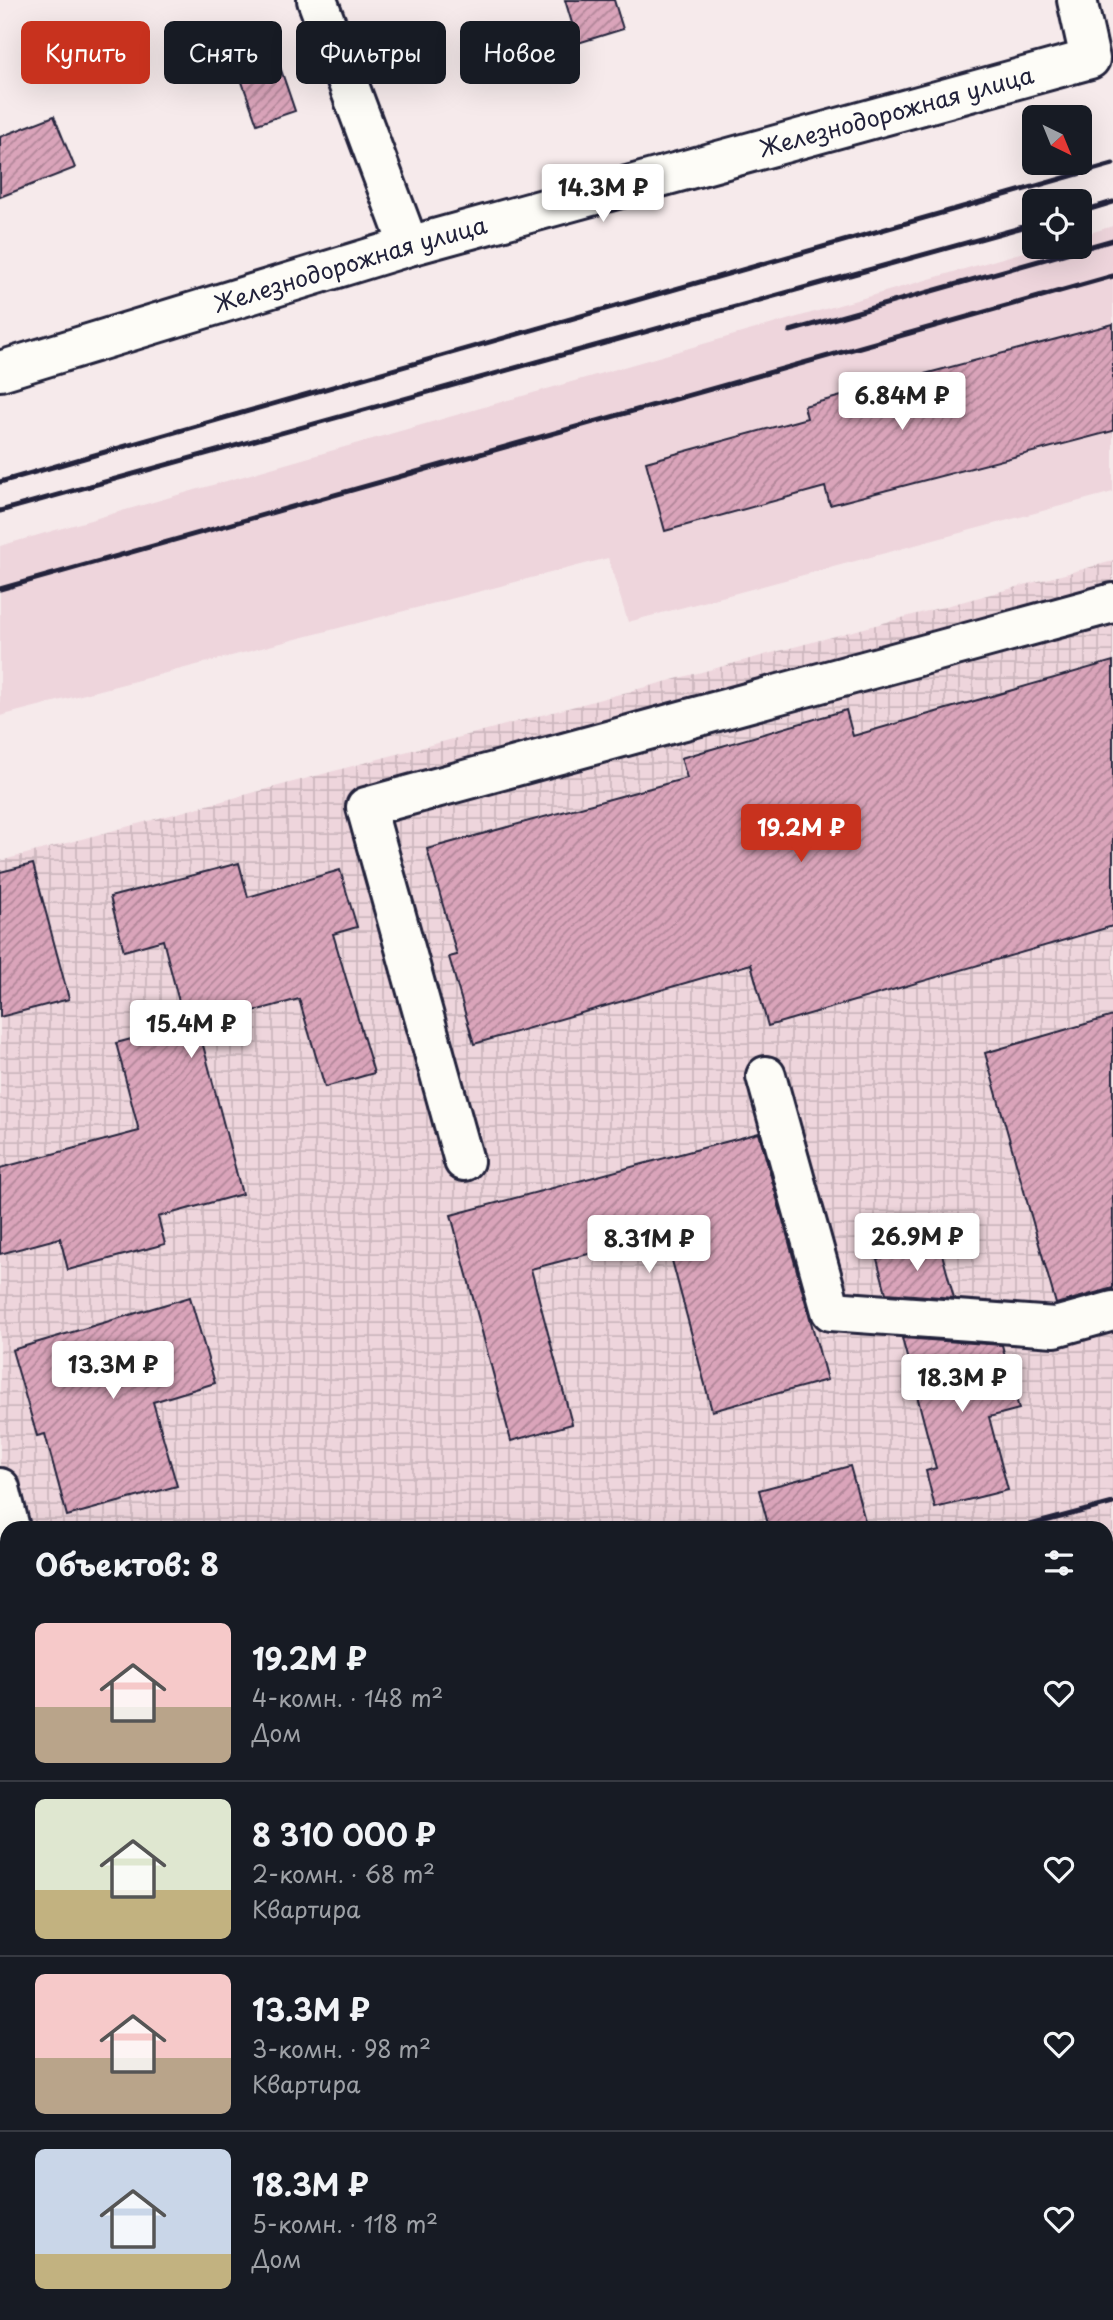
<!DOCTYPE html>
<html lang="ru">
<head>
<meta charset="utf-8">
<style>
	:root { --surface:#171b24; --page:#242831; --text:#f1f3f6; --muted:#9ea1a6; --line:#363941; --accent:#c8321e }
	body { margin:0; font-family:"Playpen Sans",sans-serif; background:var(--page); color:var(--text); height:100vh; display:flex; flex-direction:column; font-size:26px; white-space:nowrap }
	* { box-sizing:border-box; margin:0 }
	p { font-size:23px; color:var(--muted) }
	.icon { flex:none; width:38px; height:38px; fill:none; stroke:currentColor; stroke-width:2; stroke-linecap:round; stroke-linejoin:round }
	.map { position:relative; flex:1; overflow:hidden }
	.panel { position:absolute; left:0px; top:1521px; width:1113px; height:800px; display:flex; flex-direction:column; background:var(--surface); border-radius:21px 21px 0 0; box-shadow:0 7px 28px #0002 }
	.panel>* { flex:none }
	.top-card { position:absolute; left:21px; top:21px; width:700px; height:63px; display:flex; gap:14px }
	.needle { width:46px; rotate:137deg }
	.tools { position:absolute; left:1022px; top:105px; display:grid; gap:14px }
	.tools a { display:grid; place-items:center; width:70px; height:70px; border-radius:10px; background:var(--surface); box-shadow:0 7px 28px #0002; font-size:35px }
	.price { position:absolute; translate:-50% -60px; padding:0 16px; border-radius:7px; background:#fff; color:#222; font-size:23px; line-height:46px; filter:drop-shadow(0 2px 4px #0008) }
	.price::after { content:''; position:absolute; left:50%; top:42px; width:21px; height:16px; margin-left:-10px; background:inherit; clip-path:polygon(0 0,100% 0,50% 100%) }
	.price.on { background:var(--accent); color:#fff }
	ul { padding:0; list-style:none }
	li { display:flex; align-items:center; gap:21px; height:175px; padding:0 35px }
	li+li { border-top:2px solid var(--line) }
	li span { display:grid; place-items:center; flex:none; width:196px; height:140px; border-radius:10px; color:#555 }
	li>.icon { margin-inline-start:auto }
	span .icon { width:84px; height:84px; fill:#fffc; stroke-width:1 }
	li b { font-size:30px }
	h2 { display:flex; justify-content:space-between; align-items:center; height:84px; padding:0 35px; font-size:30px }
	.chip { padding:0 24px; border-radius:10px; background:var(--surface); box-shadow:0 7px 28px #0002; font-size:24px; line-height:63px }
	.chip.on { background:var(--accent); color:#fff }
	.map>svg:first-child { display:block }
</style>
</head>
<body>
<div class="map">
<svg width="1113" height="2320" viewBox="0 0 1113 2320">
	<defs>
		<pattern id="industrial-grid" width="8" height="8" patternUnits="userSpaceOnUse" patternTransform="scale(1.75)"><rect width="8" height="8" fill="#eed5dc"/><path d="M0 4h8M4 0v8" fill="none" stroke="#ccb7be"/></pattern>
		<pattern id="building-hatch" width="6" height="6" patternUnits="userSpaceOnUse" patternTransform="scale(1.75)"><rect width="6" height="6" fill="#daa4ba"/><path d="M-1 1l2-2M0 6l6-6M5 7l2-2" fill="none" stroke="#b08598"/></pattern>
	</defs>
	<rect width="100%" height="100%" fill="#f6eaeb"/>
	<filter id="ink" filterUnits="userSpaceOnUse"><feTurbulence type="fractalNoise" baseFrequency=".0143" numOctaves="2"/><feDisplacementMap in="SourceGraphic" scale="14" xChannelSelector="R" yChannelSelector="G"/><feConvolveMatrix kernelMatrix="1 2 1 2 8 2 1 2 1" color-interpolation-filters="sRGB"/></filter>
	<g filter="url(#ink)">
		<polygon fill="#eed5dc" points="1113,226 1113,492 628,622 608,558 0,716 0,546 1041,247 1080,247 1080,236"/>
		<polygon fill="url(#industrial-grid)" points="1113,561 1113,2129 1106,2131 1106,1528 7,1528 7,2314 445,2314 421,2320 0,2320 0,861"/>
		<g fill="url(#building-hatch)" stroke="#22223b" stroke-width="2">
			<polygon points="565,0 614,0 623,29 578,43"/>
			<polygon points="275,52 295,111 257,124 236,65"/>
			<polygon points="54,116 75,168 0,197 0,137"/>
			<polygon points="1113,324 1113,431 830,505 825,487 665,531 646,462 807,418 804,406"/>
			<polygon points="1113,661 1113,926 768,1026 751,964 474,1044 449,957 457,955 427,849 687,778 681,758 846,710 853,736"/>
			<polygon points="239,863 248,897 340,870 357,927 333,934 374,1073 325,1087 299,999 198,1026 242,1194 158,1217 165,1244 68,1270 60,1238 0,1254 0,1168 139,1131 116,1043 185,1025 163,940 124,951 110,897"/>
			<polygon points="33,864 69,999 0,1017 0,872"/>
			<polygon points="1113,1016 1113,1288 1056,1304 985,1053"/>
			<polygon points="759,1133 827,1380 712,1411 665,1234 531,1269 572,1424 511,1441 451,1215"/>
			<polygon points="939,1243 954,1298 886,1293 877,1259"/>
			<polygon points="190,1297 215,1383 153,1402 177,1486 67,1516 45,1434 37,1436 12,1350"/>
			<polygon points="902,1338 1002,1345 1019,1409 989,1417 1008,1490 935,1508 926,1471 936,1468"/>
			<polygon points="850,1466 867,1528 769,1528 759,1490"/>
		</g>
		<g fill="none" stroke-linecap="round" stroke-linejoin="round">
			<defs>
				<g id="minor">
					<polyline points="317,0 409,246"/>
					<path id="s1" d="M0 371 409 246 1090 59 1077 0"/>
					<polyline points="766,1076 831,1311 1055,1327 1113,1311"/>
					<polyline points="464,1161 366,807 1113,603"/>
					<polyline points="0,1488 10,1528"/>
					<polyline points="1106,1791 1113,1789"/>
					<polyline points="1106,1946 1113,1970"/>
					<polyline points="0,1959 7,1957"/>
					<polyline points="1106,2058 1113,2056"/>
					<polyline points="781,2314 782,2320"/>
					<polyline points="1082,2314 1084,2320"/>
					<polyline points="187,2320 210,2314"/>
				</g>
				<g id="major">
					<polyline points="1106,2217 1113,2215"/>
					<polyline points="732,2320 756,2314"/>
				</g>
			</defs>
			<use href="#minor" stroke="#22223b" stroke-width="44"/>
			<use href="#major" stroke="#22223b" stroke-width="44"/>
			<use href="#minor" stroke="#fdfcf7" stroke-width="38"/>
			<use href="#major" stroke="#fdfcf7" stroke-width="38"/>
			<g stroke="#22223b" stroke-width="5">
				<polyline points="1080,212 1113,202"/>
				<polyline points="790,331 1113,240"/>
				<polyline points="0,482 1113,164"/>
				<polyline points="0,511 1034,224"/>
				<polyline points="0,589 1113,276"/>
				<polyline points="1019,1528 1113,1503"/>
				<polyline points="0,1800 7,1798"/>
			</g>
		</g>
	</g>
	<g text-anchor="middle" stroke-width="5" stroke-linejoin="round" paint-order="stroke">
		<g font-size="23" fill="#22223b" stroke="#fdfcf7">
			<text dy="8" stroke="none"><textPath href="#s1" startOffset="933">Железнодорожная улица</textPath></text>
			<text dy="8" stroke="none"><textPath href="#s1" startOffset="366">Железнодорожная улица</textPath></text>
		</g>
	</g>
</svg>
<div class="tools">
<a><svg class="needle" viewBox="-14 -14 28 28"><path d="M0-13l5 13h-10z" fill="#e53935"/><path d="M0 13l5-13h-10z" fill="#9ea1a6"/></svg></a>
<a><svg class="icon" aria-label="locate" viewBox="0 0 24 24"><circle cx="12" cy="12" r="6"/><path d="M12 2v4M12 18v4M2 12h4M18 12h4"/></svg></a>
</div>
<b class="price" style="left:603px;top:224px">14.3M ₽</b>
<b class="price" style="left:902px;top:432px">6.84M ₽</b>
<b class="price on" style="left:801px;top:864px">19.2M ₽</b>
<b class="price" style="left:191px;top:1060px">15.4M ₽</b>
<b class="price" style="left:917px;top:1273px">26.9M ₽</b>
<b class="price" style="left:649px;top:1275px">8.31M ₽</b>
<b class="price" style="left:113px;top:1401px">13.3M ₽</b>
<b class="price" style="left:962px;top:1414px">18.3M ₽</b>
<div class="top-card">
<a class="chip on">Купить</a>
<a class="chip">Снять</a>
<a class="chip">Фильтры</a>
<a class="chip">Новое</a>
</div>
<section class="panel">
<h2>Объектов: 8<svg class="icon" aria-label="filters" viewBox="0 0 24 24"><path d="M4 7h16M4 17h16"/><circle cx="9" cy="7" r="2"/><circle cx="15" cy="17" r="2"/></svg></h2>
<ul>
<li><span style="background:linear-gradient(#f6c9c9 60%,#b9a48a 0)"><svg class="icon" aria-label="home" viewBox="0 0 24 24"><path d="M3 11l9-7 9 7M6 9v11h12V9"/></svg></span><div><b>19.2M ₽</b><p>4-комн. · 148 m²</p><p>Дом</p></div><svg class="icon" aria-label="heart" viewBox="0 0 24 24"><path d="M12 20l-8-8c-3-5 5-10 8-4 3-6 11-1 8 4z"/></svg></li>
<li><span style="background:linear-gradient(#dfe7d0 65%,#c2b280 0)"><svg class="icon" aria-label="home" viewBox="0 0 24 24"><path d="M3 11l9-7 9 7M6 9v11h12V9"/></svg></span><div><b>8 310 000 ₽</b><p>2-комн. · 68 m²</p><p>Квартира</p></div><svg class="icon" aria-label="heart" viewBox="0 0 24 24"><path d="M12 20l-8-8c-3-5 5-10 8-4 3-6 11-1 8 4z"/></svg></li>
<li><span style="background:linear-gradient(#f6c9c9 60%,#b9a48a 0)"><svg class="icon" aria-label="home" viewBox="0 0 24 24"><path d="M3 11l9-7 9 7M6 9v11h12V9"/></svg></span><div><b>13.3M ₽</b><p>3-комн. · 98 m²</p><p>Квартира</p></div><svg class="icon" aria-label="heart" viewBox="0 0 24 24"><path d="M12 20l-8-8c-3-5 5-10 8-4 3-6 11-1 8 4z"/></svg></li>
<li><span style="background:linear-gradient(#c9d6e8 75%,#c2b280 0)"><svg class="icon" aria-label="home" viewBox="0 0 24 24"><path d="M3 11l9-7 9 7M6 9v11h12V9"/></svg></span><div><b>18.3M ₽</b><p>5-комн. · 118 m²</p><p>Дом</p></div><svg class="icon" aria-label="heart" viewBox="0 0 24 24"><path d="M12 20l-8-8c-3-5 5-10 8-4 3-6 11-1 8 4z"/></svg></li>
</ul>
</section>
</div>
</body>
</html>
